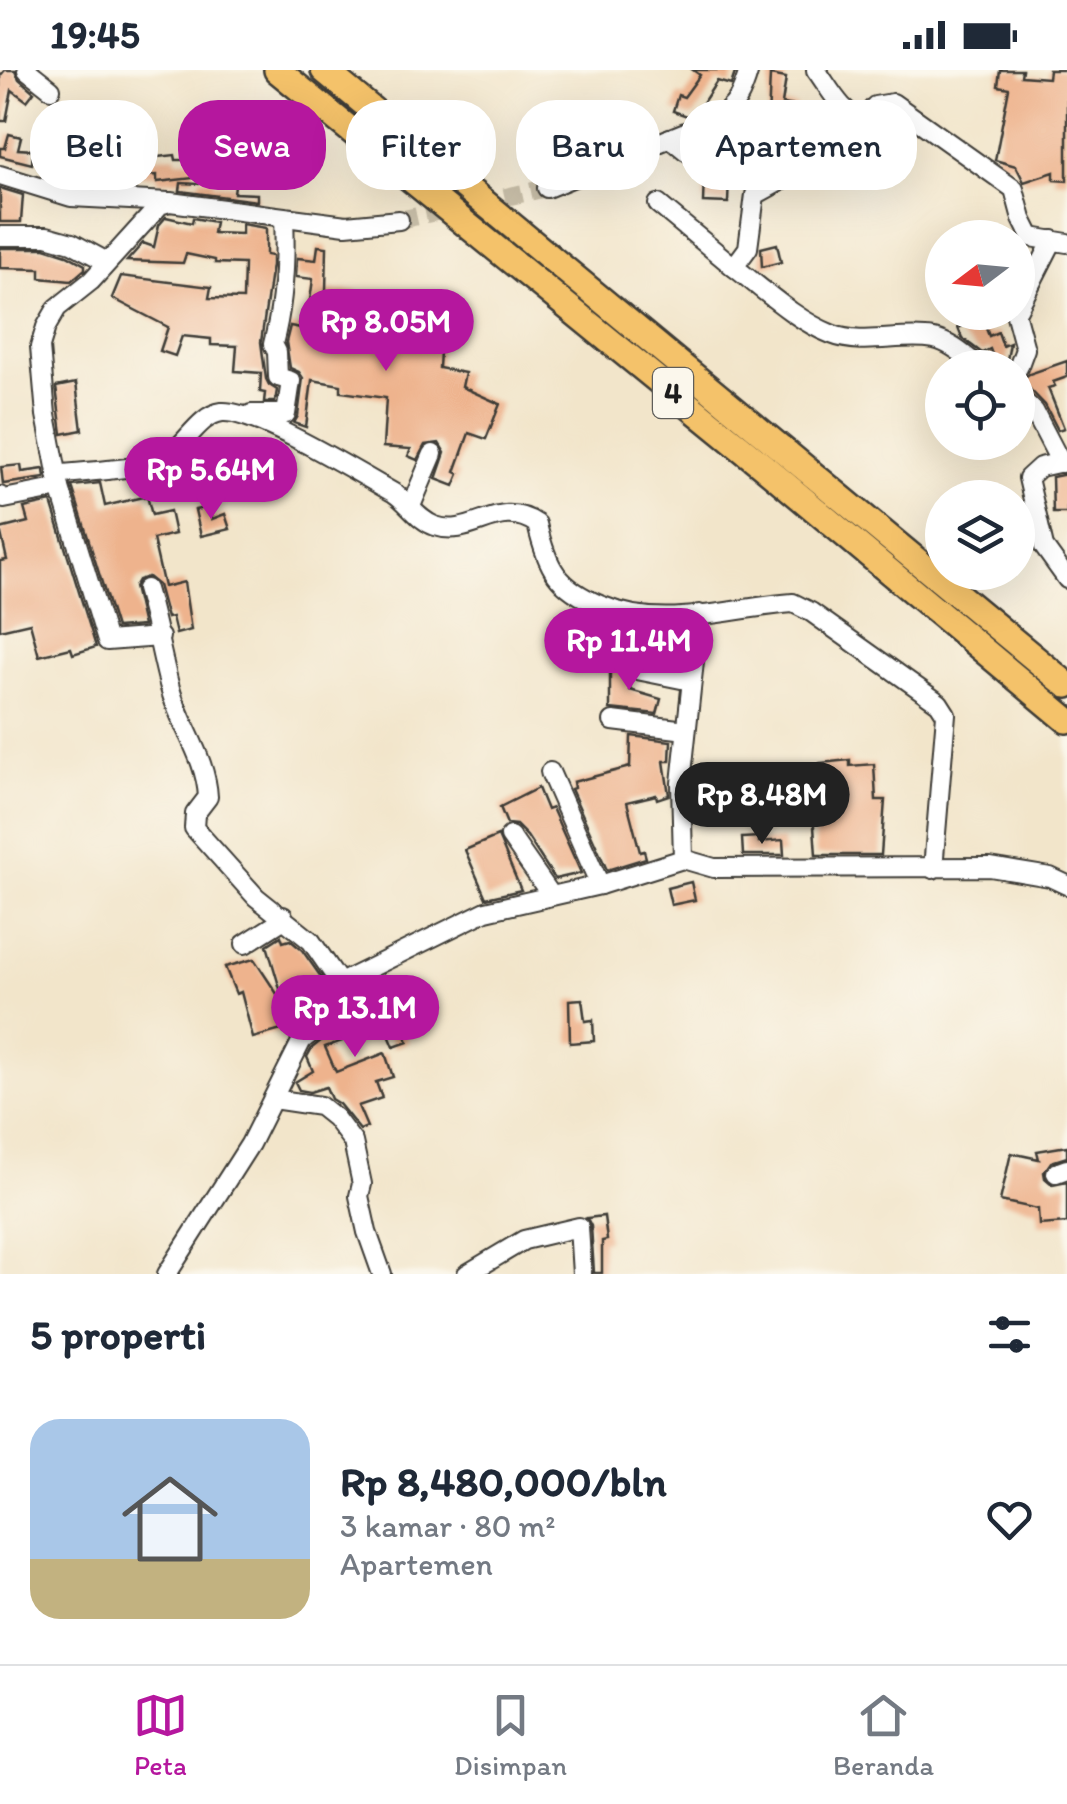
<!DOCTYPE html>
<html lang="id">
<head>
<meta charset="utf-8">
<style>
	:root { --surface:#fff; --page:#f6f6f7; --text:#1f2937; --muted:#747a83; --line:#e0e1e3; --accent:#b5179e }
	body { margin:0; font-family:Itim,sans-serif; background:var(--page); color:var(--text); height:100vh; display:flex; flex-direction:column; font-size:38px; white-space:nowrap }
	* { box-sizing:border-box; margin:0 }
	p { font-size:32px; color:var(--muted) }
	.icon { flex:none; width:55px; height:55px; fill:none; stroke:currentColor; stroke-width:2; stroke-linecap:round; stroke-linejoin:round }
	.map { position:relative; height:1204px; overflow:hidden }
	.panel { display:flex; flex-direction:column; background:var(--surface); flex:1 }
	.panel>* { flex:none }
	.top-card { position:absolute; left:30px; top:30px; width:1008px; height:90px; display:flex; gap:20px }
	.needle { width:65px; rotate:254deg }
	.tools { position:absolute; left:925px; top:150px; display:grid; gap:20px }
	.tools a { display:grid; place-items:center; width:110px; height:110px; border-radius:50%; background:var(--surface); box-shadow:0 10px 40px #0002; font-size:50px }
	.price { position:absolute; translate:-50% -85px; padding:0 22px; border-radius:35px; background:var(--accent); color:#fff; font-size:32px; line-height:65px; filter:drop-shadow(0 2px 5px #0008) }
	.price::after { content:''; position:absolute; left:50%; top:60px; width:30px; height:22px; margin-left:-15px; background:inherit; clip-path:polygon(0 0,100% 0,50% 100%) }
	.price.on { background:#222; color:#fff }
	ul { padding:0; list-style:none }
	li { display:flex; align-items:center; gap:30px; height:250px; padding:0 30px }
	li+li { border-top:2px solid var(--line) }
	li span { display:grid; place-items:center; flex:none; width:280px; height:200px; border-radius:30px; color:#555 }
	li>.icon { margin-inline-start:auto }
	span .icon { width:120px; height:120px; fill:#fffc; stroke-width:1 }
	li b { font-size:42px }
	h2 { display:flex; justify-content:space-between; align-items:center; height:120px; padding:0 30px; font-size:42px }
	.pill { padding:0 35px; border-radius:40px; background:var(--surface); box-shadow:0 10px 40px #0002; font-size:35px; line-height:90px }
	.pill.on { background:var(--accent); color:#fff }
	.status { display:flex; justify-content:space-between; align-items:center; height:70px; padding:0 50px; background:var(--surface); direction:ltr }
	.status svg { height:28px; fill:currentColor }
	.dock { display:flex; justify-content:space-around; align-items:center; height:140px; border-top:2px solid var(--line); background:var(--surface); font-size:28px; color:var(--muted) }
	.dock a { display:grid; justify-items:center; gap:5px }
	.dock .on { color:var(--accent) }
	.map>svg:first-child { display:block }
</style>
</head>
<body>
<div class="status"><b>19:45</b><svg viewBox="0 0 49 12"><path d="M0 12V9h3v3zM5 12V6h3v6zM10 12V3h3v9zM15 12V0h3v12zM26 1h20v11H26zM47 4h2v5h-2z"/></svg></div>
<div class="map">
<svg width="1067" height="1204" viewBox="0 0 1067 1204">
	<rect width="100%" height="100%" fill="#fbf7ec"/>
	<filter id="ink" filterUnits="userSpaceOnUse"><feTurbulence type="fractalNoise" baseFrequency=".01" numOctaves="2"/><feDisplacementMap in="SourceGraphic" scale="20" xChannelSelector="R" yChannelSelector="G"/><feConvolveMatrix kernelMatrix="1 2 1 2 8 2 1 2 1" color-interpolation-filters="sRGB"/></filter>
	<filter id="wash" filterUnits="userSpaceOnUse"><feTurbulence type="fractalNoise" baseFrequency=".0048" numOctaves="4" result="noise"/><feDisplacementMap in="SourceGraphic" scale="40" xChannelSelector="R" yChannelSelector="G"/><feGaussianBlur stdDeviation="2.25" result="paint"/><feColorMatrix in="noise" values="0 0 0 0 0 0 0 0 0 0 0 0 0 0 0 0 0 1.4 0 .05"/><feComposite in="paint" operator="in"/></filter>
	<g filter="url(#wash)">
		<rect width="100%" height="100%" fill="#f2e5ca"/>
		<g id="blocks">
			<g fill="#eeb38d">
				<polygon points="5,0 15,0 19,9 34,22 27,31 12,20 6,51 0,51 0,6"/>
				<polygon points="693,0 736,0 731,15 717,11 695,45 690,47 673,41 678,25 684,27 700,5"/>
				<polygon points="1000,0 1022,0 1021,6 1048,8 1049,0 1067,0 1067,111 1054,110 1054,102 1024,112 1016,96 995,90 1009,18 998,16"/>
				<polygon points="770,5 786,8 782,34 797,36 795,55 768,51"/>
				<polygon points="771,54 772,71 702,75 702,69 724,66 724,59 730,55"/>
				<polygon points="9,64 21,67 18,79 33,80 32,94 0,86 0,78 5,78"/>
				<polygon points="112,70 113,79 147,75 148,88 175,85 176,90 194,90 194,108 157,112 157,105 86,108 84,92 99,90 97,72"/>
				<polygon points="735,96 781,96 757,110 736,111"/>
				<polygon points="704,107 729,108 728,133 703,132"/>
				<polygon points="200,108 214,110 214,114 235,115 234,123 257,124 257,131 180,121 181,113 199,114"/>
				<polygon points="0,118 23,125 21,152 0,152"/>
				<polygon points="166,147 192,153 193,148 215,152 213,163 242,164 242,154 266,158 266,185 272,186 272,195 261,272 266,309 269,315 277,320 275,332 264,332 265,323 260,322 261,303 235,301 237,276 211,275 211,269 182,266 175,286 160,281 168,257 112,228 121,206 211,217 209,228 243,229 244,194 215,193 215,190 186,184 183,193 127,191 143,173 154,177 159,155"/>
				<polygon points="777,174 781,192 762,197 761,178"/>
				<polygon points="318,176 327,177 326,221 357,221 357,251 382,252 381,263 441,264 439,298 465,303 462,317 500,334 486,369 469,363 455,402 459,404 454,416 436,409 445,383 439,373 425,375 417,390 408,386 411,379 383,377 386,328 341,322 341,315 312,310 306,357 294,353 298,346 303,308 299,302 290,298 286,272 290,256 306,259 313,209 296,207 297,188 316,190"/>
				<polygon points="0,178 45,178 67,185 85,195 85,199 71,211 40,208 40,199 0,198"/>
				<polygon points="982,248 989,266 998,262 1003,276 1010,273 1007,290 996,295 990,279 982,283 962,268 958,258"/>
				<polygon points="1067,291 1067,307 1053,312 1055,316 1048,318 1064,358 1058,360 1045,335 1021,310 1029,304"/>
				<polygon points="76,313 82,360 62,364 56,317"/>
				<polygon points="21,395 22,402 44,399 45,408 3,414 1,397"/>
				<polygon points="1067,404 1067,443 1053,443 1052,407"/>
				<polygon points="100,413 105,436 147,426 152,445 170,441 175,464 153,469 164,517 184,512 191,560 176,564 172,547 167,548 158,515 148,507 138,510 134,517 143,556 116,558 72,416"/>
				<polygon points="51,432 96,577 73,584 71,578 39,586 30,553 0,560 0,491 7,490 0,459 28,452 24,438"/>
				<polygon points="209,437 212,449 225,444 230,459 201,466 195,440"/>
				<polygon points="610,591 628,592 625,603 631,610 630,620 661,629 657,644 610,639"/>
				<polygon points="631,666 671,671 670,691 664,691 669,725 657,729 656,725 627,732 640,782 644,781 646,788 607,800 571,719 574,718 573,712 630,697"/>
				<polygon points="850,690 850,696 874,694 876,730 885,730 881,785 816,785 813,742 826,742 820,693"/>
				<polygon points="732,706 734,731 695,733 694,708"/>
				<polygon points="538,718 547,740 552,738 581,803 555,809 527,766 516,755 507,754 500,737"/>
				<polygon points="498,766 521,820 486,828 465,780"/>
				<polygon points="759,767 759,772 783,770 784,785 743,785 742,768"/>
				<polygon points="691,812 695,830 671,835 667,818"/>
				<polygon points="281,866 283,872 290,870 302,880 328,917 328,934 293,961 292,957 253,968 241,922 236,924 225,897 254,889 285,936 267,875"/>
				<polygon points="368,917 373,934 392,928 408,972 394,977 382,948 339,962 342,971 325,977 336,1002 385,983 393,1007 376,1012 382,1028 358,1036 367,1057 360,1060 339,1034 331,1029 326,1017 310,1022 299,1020 295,1012 313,1001 307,987 312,978 352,946 353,922"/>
				<polygon points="582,929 585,951 593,950 594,971 570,973 569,930"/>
				<polygon points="1067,1076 1067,1087 1051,1092 1044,1102 1045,1108 1053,1115 1067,1112 1067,1153 1039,1155 1038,1139 1000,1131 1011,1083 1039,1089 1037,1081"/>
				<polygon points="604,1146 607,1170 602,1171 602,1203 594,1203 591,1156 587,1148"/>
			</g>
		</g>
	</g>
	<g filter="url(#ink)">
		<use href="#blocks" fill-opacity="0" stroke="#3c3a36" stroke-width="2.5"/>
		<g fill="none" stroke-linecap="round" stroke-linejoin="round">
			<polyline stroke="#c7bda7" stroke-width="18" stroke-dasharray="18 9" stroke-linecap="butt" points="399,150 547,118"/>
			<defs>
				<g id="minor">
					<polyline points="27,0 51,19"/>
					<path d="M816 0C829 17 842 46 864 49L875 36 893 33 1014 119 1022 149 1031 167 1067 173"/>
					<path d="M670 68 686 81 700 88 742 83 801 84 807 89 793 104 755 125 748 178 734 197C764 220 796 250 831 264 863 277 901 263 934 269 952 273 966 287 981 298"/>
					<polyline points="0,105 71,127 169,132"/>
					<path d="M547 118 715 50C737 37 742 24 749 0"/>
					<polyline points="658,134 734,197"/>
					<polyline points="0,166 47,166 72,173 107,192"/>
					<polyline points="1018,239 1053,170"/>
					<polyline points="1015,242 1025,279 1018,298"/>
					<polyline points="1018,326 1034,341 1061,393"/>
					<path d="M251 344H286L291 311 278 307 277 282 273 274C284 232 286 191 284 148"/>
					<polyline points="1067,391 1040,397 1028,408 1044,477 1067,509"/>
					<path d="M57 405C83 401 143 400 163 389 184 379 198 345 222 342 254 339 362 405 394 423 409 433 418 450 435 456 473 469 498 427 537 454 547 498 558 518 600 535 664 562 726 538 793 533L811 542 939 633 946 644 933 799"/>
					<polyline points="0,426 4,429 60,418"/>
					<polyline points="411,436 433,384"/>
					<path d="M146 519C156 552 161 585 170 618 180 656 206 687 208 727L195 744 194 758 256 827 311 871 340 913"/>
					<polyline points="160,567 107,571 60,418 46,345 40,277 46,257 57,238 91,211 160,135 170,132 346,155 399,150"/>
					<polyline points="637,600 691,611"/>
					<polyline points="613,651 686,660"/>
					<polyline points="550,702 600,815"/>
					<polyline points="510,766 551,825"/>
					<polyline points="683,789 681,713 699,544"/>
					<polyline points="245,874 278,853 283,846"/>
					<polyline points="273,1029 320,1036 335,1048 353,1072 362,1114 359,1126 367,1162 382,1204"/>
					<polyline points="1056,1103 1067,1099"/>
					<polyline points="167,1204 250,1074 302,970 341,940 340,913 486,841 600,815 683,789 714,798 990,797 1050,807 1067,815"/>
					<polyline points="467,1204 524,1170 579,1157 582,1204"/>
				</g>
				<g id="highway">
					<polyline points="277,0 757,391 1067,650"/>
					<polyline points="324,0 1067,615"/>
				</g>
			</defs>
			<use href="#minor" stroke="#3c3a36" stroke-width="22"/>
			<use href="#highway" stroke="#3c3a36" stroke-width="30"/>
			<use href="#minor" stroke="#fff" stroke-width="18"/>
			<use href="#highway" stroke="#f4c26a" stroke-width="25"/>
		</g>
	</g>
	<g text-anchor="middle" stroke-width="8" stroke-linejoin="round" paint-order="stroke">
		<rect fill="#fbf7ec" stroke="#5f5e5a" stroke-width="2.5" x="653" y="298" width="40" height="50" rx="8"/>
		<g font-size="30" font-weight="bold" fill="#1c1c1c">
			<text x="673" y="333">4</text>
		</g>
	</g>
</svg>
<div class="tools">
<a><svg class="needle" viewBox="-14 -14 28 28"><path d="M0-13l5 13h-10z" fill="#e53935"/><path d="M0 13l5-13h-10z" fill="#747a83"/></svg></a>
<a><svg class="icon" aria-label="locate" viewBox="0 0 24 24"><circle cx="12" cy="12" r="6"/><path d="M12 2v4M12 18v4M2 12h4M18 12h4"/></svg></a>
<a><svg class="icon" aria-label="layers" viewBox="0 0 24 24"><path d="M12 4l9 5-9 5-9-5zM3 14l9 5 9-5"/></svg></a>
</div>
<b class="price" style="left:386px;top:304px">Rp 8.05M</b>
<b class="price" style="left:211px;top:452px">Rp 5.64M</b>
<b class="price" style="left:629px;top:623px">Rp 11.4M</b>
<b class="price on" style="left:762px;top:777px">Rp 8.48M</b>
<b class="price" style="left:355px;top:990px">Rp 13.1M</b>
<div class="top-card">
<a class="pill">Beli</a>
<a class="pill on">Sewa</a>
<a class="pill">Filter</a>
<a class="pill">Baru</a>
<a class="pill">Apartemen</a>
</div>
</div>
<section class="panel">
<h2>5 properti<svg class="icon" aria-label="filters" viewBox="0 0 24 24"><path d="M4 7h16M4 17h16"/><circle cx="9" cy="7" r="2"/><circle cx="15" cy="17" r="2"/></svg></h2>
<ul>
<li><span style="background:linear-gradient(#a9c7e8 70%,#c2b280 0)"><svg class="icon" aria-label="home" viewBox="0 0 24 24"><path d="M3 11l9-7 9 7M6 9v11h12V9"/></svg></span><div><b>Rp 8,480,000/bln</b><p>3 kamar · 80 m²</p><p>Apartemen</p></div><svg class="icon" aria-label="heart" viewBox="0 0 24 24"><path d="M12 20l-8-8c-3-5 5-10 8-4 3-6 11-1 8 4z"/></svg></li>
</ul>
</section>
<nav class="dock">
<a class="on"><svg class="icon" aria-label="map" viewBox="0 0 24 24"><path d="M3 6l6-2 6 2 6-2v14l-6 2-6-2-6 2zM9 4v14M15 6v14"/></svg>Peta</a>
<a><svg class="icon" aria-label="saved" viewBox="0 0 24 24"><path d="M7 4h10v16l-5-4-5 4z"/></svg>Disimpan</a>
<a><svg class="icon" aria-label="home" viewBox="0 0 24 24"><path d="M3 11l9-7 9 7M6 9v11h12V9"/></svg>Beranda</a>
</nav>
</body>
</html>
